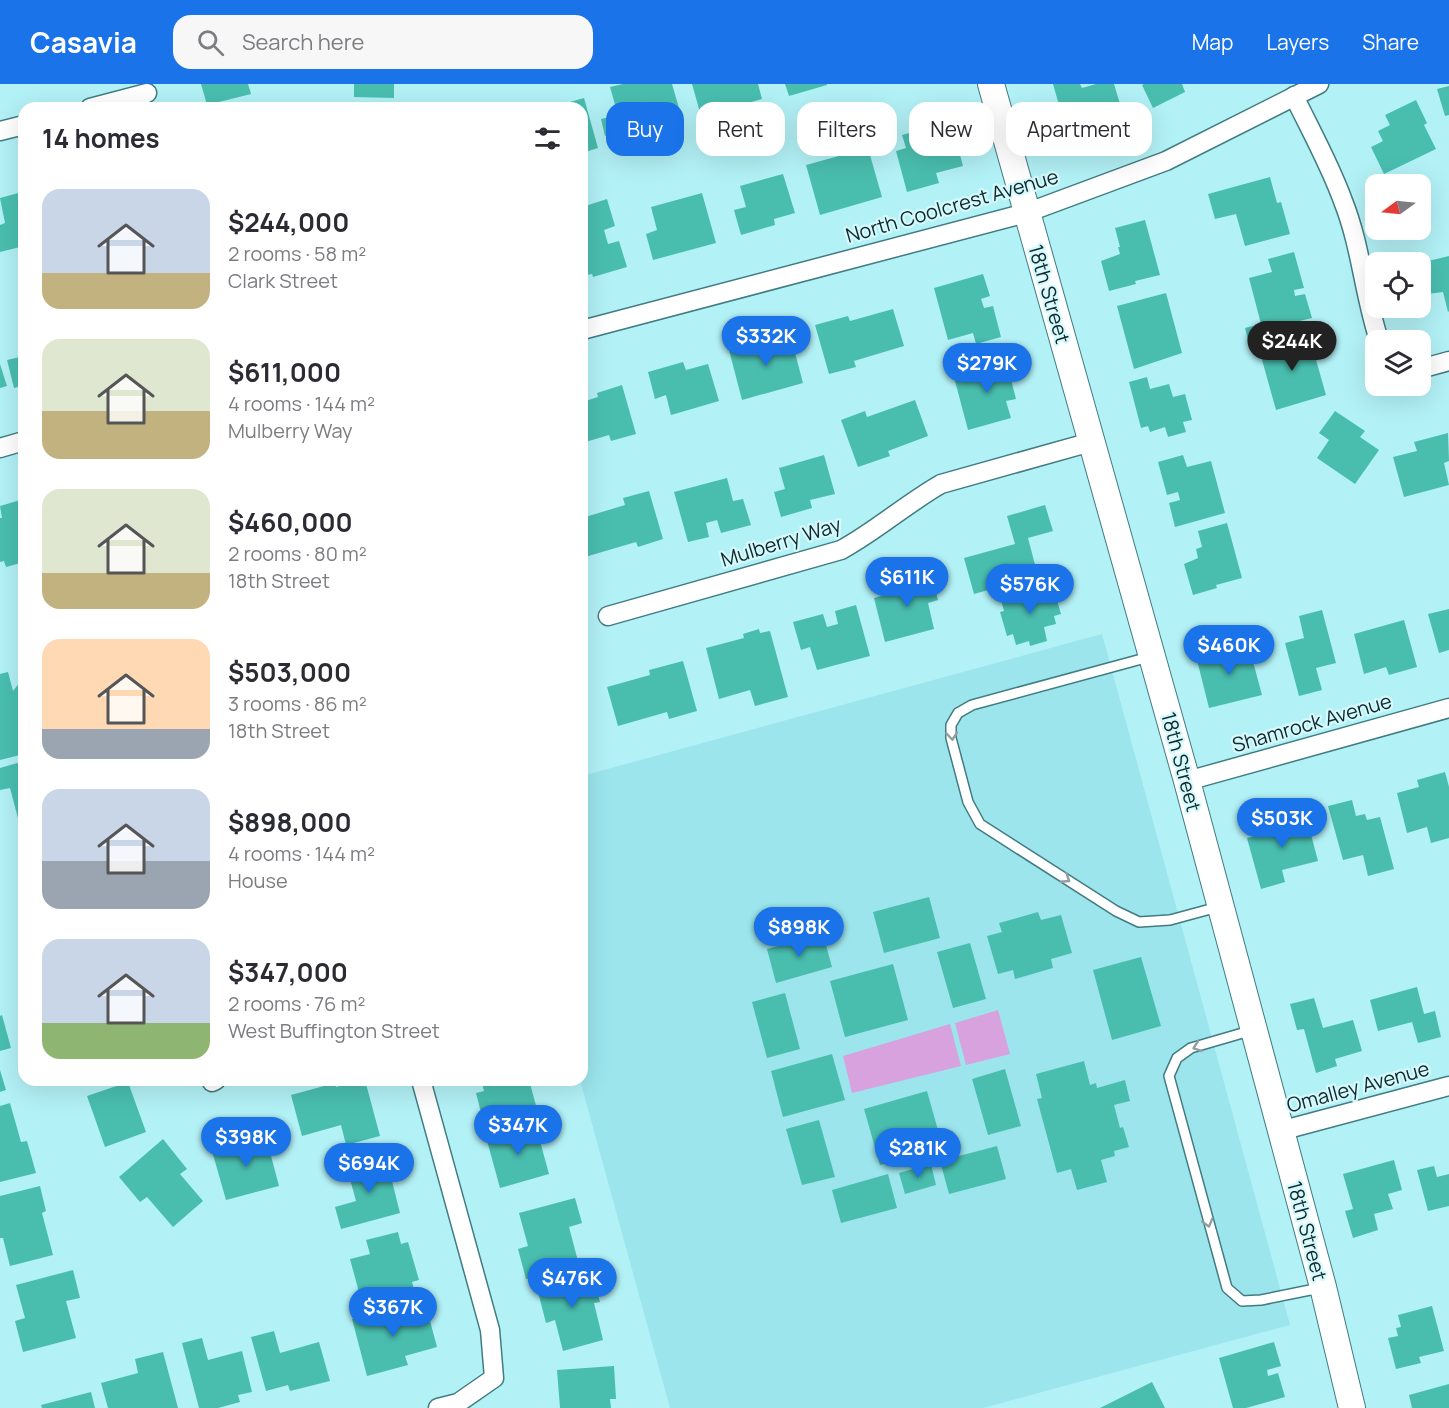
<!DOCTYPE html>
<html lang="en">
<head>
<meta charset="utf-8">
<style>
	:root { --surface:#fff; --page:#f7f7f7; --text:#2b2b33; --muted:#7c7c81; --accent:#1a73e8 }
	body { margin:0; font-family:Manrope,sans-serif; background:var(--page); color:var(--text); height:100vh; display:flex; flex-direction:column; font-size:22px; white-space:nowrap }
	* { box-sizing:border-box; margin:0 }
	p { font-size:20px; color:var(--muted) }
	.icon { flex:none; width:33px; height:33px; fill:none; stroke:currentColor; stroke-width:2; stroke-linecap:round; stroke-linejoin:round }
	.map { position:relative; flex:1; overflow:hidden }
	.side { position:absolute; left:18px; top:18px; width:570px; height:984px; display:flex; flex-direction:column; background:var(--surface); border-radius:18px; box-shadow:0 6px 24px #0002 }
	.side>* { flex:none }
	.hud { position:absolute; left:606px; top:18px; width:570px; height:54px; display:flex; gap:12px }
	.needle { width:39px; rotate:255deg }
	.fabs { position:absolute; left:1365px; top:90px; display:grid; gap:12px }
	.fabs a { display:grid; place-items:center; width:66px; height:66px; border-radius:12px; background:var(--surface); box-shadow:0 6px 24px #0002; font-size:30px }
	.price { position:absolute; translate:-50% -51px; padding:0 14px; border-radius:21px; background:var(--accent); color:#fff; font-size:20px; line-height:39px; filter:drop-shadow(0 2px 3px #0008) }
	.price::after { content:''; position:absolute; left:50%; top:36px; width:18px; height:14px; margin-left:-9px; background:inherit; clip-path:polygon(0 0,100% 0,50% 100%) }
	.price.on { background:#222; color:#fff }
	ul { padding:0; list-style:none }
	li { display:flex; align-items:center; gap:18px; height:150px; padding:0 24px }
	li span { display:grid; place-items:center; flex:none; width:168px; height:120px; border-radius:18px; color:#555 }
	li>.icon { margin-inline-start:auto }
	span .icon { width:72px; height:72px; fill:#fffc; stroke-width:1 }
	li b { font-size:26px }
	h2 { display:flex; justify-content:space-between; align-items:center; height:72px; padding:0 24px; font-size:26px }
	.tag { padding:0 21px; border-radius:18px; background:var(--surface); box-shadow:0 6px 24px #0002; font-size:21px; line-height:54px }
	.tag.on { background:var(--accent); color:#fff }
	header { display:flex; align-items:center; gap:36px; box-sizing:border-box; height:84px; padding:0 30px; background:var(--accent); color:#fff }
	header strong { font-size:28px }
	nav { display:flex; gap:33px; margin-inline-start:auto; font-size:21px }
	.search { width:420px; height:54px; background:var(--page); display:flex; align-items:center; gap:15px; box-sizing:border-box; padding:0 21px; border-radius:18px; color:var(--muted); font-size:22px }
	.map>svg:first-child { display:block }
</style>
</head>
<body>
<header>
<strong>Casavia</strong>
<div class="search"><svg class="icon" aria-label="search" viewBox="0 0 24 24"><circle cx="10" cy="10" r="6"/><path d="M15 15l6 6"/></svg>Search here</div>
<nav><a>Map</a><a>Layers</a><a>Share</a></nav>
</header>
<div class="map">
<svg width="1449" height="1324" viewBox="0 0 1449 1324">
	<rect width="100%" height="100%" fill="#b2f1f6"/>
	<polygon fill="#9ce5ec" points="1102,550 1290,1241 983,1324 670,1324 580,996 582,996 582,692"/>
	<g fill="#d8a2de">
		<polygon points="998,926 1010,970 966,981 955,939"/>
		<polygon points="950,940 961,982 852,1009 843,972"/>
	</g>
	<g fill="#49beaf">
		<polygon points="201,0 248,0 251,10 207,21"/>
		<polygon points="354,0 394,0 394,14 354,13"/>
		<polygon points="623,0 672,0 681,31 605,52 601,35 618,31 610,3"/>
		<polygon points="692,0 758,0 762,15 724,26 728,39 705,46"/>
		<polygon points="785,0 827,0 827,1 789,12"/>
		<polygon points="1053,0 1080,0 1082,4 1096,0 1114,0 1126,40 1069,56"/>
		<polygon points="1144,0 1182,0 1185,8 1153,24 1142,1"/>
		<polygon points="1449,2 1449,31 1445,32 1437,5"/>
		<polygon points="584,14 598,64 582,69 582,24 552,23"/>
		<polygon points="1416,16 1427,39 1424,41 1436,65 1384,90 1371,63 1383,57 1378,47 1390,41 1385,31"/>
		<polygon points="951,37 963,82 936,89 939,99 907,108 896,67 906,64 902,51"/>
		<polygon points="868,64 882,113 820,131 806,81"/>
		<polygon points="783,90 795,129 774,135 775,141 741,151 734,126 746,123 740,102"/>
		<polygon points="1270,93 1277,119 1281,118 1290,150 1245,162 1236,130 1215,135 1208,110"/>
		<polygon points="24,101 24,162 0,168 0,141 5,139 0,114 22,108 21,102"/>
		<polygon points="702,109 716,159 653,176 646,150 657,146 651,123"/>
		<polygon points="607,115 615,142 604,146 608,160 619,157 627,183 593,193 592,190 582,192 582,123"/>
		<polygon points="1145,136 1160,191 1135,197 1136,200 1109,207 1101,177 1120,170 1118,163 1120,163 1115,144"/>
		<polygon points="1294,168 1304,204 1294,206 1295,212 1305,210 1312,234 1270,244 1273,252 1249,259 1245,244 1261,240 1249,194 1272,188 1268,175"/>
		<polygon points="1449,172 1449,227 1448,228 1443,208 1420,211 1420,179"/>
		<polygon points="983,190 990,212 981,215 984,224 993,222 1001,253 976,260 973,249 948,256 934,204"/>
		<polygon points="1166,209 1182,269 1134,285 1117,222"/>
		<polygon points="893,225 904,262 854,277 856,283 829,290 815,241 848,232 850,237"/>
		<polygon points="790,250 803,299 742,316 729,266"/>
		<polygon points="1309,251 1326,311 1276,326 1259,265"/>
		<polygon points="24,272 24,301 14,304 7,276"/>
		<polygon points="1005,272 1016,315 1006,317 1011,334 968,346 955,297 982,289 980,278"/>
		<polygon points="683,278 686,286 708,280 719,317 671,331 666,311 655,315 648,288"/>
		<polygon points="0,280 7,302 0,304"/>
		<polygon points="1147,293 1150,305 1169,300 1173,313 1185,310 1192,336 1183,338 1186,348 1168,353 1165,343 1150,348 1148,342 1141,344 1129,298"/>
		<polygon points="622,301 636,350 611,357 609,351 582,359 582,318 598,313 597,309"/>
		<polygon points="915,316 928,352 888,367 890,372 858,383 841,336 865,327 867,333"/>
		<polygon points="1335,327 1365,347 1360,353 1379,366 1355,400 1317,374 1329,356 1319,349"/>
		<polygon points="1448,349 1449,377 1444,379 1449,401 1404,413 1393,373 1417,367 1414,358"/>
		<polygon points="824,371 835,410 810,416 812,424 781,433 774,408 785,405 779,384"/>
		<polygon points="1183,371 1187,383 1211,377 1225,429 1175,443 1169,419 1180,416 1178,408 1167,411 1158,378"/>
		<polygon points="727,394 733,417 743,415 751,441 721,449 717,436 706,439 709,453 688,458 674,408"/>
		<polygon points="649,407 663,455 638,463 636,458 585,473 582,462 582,434 625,421 623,414"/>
		<polygon points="24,415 24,478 6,483 4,477 0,478 0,434 2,434 0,422"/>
		<polygon points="1045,421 1053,447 1028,454 1038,492 974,510 964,474 1015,460 1007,432"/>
		<polygon points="1227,439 1242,494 1216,501 1217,504 1193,511 1184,480 1198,474 1196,465 1202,463 1198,447"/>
		<polygon points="931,489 938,516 928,519 934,545 885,558 874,514 884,511 883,507 899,503 898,498"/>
		<polygon points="1053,502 1061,530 1054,532 1056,540 1044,543 1047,557 1030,562 1029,557 1016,561 1013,550 1007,552 1000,528 1004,527 1001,516"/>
		<polygon points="856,521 870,572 817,586 810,563 801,566 793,538 823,530 827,543 838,540 835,527"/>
		<polygon points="1449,525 1449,566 1439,569 1428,530"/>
		<polygon points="1322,526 1336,579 1316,584 1322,606 1299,612 1285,559 1304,554 1299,532"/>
		<polygon points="1404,536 1417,583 1389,591 1386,583 1364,590 1354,550"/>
		<polygon points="759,545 760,549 770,547 788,613 755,622 750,606 719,615 706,564 744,554 743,550"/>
		<polygon points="1248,559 1262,611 1209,624 1196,572"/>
		<polygon points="683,577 697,627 669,635 667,628 618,642 607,603 650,591 649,586"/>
		<polygon points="8,588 13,607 24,593 24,632 20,633 24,647 24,670 0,676 0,590"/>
		<polygon points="24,677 24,737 19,738 10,704 0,706 0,684"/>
		<polygon points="1445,688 1449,703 1449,754 1431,759 1427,743 1407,749 1397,709 1419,703 1417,696"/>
		<polygon points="1352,716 1356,732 1365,730 1367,736 1380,733 1394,785 1368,792 1363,771 1343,776 1328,722"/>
		<polygon points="1305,728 1318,777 1282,786 1285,798 1261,805 1247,754 1271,748 1269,738"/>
		<polygon points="929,813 940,854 884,869 873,828"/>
		<polygon points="1038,828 1041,836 1061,831 1072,869 1051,875 1053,884 1015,895 1013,886 998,890 987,852 1002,848 999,839"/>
		<polygon points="823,850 832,883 776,899 767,865"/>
		<polygon points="970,859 986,915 953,924 937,868"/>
		<polygon points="1141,873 1161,942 1112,956 1093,886"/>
		<polygon points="893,880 908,936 845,953 830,897"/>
		<polygon points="1417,903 1424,930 1435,927 1441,953 1418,959 1412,938 1378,947 1370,916"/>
		<polygon points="785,909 800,965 767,974 752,918"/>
		<polygon points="1314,914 1323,944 1353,936 1362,967 1335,975 1337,982 1316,989 1304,945 1297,946 1290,920"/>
		<polygon points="2,931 11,964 0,967 0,932"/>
		<polygon points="832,970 845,1016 783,1033 771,987"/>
		<polygon points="1084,977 1090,1001 1096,999 1097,1004 1125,996 1130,1017 1114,1021 1120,1044 1123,1043 1129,1063 1114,1067 1115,1072 1101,1076 1107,1098 1077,1106 1071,1085 1057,1089 1037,1015 1042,1014 1036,990"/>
		<polygon points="1005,985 1021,1042 988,1051 972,995"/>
		<polygon points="0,986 6,1006 0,1008"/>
		<polygon points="361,996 365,996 380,1052 346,1061 341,1041 302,1052 291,1011 335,999 336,1003"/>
		<polygon points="481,996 529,996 537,1025 484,1040 476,1009 484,1007"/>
		<polygon points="128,998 146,1048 105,1063 87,1012"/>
		<polygon points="927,1007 943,1064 880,1081 864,1025"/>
		<polygon points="10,1019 21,1058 27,1057 36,1089 0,1098 0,1022"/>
		<polygon points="819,1036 835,1093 802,1101 786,1045"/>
		<polygon points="535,1039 549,1090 500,1104 486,1053"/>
		<polygon points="266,1053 279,1102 226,1116 212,1067"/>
		<polygon points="163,1055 187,1085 180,1090 203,1117 173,1143 147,1113 140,1118 119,1093"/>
		<polygon points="997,1062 1006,1095 949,1110 940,1077"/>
		<polygon points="379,1071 383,1086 389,1085 400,1129 341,1145 335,1123 356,1117 346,1080"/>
		<polygon points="1394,1076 1402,1106 1388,1110 1393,1125 1374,1130 1378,1146 1353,1154 1345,1127 1353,1125 1343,1090"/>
		<polygon points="931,1080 936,1101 905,1110 899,1089"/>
		<polygon points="1434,1082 1437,1093 1449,1090 1449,1122 1428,1127 1417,1086"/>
		<polygon points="888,1090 897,1124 841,1139 832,1106"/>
		<polygon points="40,1102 46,1127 42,1129 53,1171 10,1182 3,1154 0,1154 0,1112"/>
		<polygon points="575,1114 582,1139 569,1143 579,1181 526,1195 518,1165 528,1162 519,1129"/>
		<polygon points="398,1148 401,1160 408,1158 419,1196 412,1198 415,1209 363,1223 350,1175 370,1170 366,1156"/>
		<polygon points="73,1186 80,1214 66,1217 76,1254 23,1268 15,1237 25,1234 16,1201"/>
		<polygon points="591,1186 600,1218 594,1219 603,1256 563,1267 555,1236 546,1239 536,1200"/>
		<polygon points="425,1218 437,1263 405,1272 408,1281 367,1292 352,1235 384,1226 386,1232 407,1226 406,1223"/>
		<polygon points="1432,1222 1444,1267 1419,1273 1421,1279 1396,1285 1388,1254 1398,1252 1396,1244 1401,1243 1398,1231"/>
		<polygon points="274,1247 280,1269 319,1258 330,1297 290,1307 288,1301 266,1307 251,1253"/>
		<polygon points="202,1254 208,1276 242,1267 252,1308 238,1311 240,1318 218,1324 199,1324 182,1259"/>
		<polygon points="1274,1258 1281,1282 1267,1286 1268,1292 1278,1289 1285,1313 1246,1324 1233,1324 1219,1274"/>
		<polygon points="163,1268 178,1324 108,1324 101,1299 138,1289 135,1275"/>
		<polygon points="614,1282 616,1315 610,1315 611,1324 560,1324 557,1286"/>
		<polygon points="1152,1298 1165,1324 1100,1324"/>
		<polygon points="1449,1300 1449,1324 1412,1324 1409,1311"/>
		<polygon points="91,1308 95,1324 42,1324 41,1321"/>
	</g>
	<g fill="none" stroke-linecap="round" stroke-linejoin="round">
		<defs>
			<g id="service">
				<polyline points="1149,573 972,621 958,629 951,641 951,654 968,718 980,740 1116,827 1139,838 1170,836 1218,823"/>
				<polyline points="1253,946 1191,964 1177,974 1169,992 1227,1204 1242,1217 1261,1216 1320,1204"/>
			</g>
			<g id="minor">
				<path d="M1294 12C1311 47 1330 81 1343 117 1361 162 1364 211 1379 256"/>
				<polyline points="90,24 147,9"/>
				<polyline points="0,47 24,41"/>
				<polyline points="582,246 1026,129 1166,77 1319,0"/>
				<polyline points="1420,285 1449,277"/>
				<polyline points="0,364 24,357"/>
				<path d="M608 532 841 466C876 447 906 420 941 400L1091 358"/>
				<polyline points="1187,697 1449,624"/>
				<polyline points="421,996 490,1246 494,1294 458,1319 438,1324"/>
				<polyline points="212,998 216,996"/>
				<polyline points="1280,1047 1449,1002"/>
			</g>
			<polyline id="secondary" points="991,0 1187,697 1323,1203 1352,1324"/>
		</defs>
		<use href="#service" stroke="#407c82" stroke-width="12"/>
		<use href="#minor" stroke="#407c82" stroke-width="21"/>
		<use href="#secondary" stroke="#407c82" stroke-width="28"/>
		<use href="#service" stroke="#fff" stroke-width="9"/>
		<use href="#minor" stroke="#fff" stroke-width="18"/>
		<use href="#secondary" stroke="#fff" stroke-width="26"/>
	</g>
	<defs><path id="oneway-chevron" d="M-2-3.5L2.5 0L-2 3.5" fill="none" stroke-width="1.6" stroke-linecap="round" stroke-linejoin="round" transform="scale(1.5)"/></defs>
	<g stroke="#939ea0">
		<use href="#oneway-chevron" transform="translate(952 652) rotate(85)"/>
		<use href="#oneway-chevron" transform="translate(1066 795) rotate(33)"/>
		<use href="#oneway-chevron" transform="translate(1197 963) rotate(160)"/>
		<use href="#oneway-chevron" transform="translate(1208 1139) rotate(75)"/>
	</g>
	<g text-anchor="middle" stroke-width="4.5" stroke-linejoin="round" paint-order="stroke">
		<g font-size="20" fill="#0f282b" stroke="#d5f9fc">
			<text transform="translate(952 122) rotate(-16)" y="7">North Coolcrest Avenue</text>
			<text transform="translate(1049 210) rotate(74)" y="7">18th Street</text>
			<text transform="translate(781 458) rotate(-17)" y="7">Mulberry Way</text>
			<text transform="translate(1312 639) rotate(-16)" y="7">Shamrock Avenue</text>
			<text transform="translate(1181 678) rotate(75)" y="7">18th Street</text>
			<text transform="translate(1358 1003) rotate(-15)" y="7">Omalley Avenue</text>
			<text transform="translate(1307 1147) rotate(75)" y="7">18th Street</text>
		</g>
	</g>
</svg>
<div class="fabs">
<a><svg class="needle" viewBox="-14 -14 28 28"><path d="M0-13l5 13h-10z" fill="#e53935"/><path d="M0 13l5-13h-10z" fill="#7c7c81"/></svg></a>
<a><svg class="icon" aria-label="locate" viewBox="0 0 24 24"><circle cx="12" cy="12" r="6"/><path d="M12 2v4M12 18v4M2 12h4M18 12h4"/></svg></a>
<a><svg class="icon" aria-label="layers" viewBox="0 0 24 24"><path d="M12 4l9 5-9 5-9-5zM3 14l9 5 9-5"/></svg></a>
</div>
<b class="price" style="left:766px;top:283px">$332K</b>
<b class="price on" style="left:1292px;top:288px">$244K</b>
<b class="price" style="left:987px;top:310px">$279K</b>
<b class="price" style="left:907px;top:524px">$611K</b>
<b class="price" style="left:1030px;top:531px">$576K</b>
<b class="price" style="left:1229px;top:592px">$460K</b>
<b class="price" style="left:1282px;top:765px">$503K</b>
<b class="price" style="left:799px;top:874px">$898K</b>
<b class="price" style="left:518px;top:1072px">$347K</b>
<b class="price" style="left:246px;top:1084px">$398K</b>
<b class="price" style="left:918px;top:1095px">$281K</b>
<b class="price" style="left:369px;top:1110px">$694K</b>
<b class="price" style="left:572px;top:1225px">$476K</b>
<b class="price" style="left:393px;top:1254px">$367K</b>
<div class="hud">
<a class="tag on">Buy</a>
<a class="tag">Rent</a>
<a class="tag">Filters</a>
<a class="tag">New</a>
<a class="tag">Apartment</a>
</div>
<section class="side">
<h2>14 homes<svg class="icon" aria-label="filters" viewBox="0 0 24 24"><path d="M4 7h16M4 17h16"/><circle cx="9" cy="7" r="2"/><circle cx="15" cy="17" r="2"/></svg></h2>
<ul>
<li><span style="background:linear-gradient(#c9d6e8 70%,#c2b280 0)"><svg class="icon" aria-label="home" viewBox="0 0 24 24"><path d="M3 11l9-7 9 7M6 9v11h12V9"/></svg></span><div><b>$244,000</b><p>2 rooms · 58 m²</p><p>Clark Street</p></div></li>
<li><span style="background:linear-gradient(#dfe7d0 60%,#c2b280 0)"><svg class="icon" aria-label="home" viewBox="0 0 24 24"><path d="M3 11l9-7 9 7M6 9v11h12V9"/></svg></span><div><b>$611,000</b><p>4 rooms · 144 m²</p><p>Mulberry Way</p></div></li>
<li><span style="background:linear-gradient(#dfe7d0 70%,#c2b280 0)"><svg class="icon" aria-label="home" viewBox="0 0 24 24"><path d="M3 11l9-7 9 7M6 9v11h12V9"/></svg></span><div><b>$460,000</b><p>2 rooms · 80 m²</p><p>18th Street</p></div></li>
<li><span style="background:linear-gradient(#ffd9b3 75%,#9aa5b1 0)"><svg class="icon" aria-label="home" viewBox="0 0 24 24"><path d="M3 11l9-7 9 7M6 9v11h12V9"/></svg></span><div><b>$503,000</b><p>3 rooms · 86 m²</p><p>18th Street</p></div></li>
<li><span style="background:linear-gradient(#c9d6e8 60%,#9aa5b1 0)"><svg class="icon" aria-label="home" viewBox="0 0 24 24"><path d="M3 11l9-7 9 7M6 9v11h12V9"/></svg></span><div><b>$898,000</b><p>4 rooms · 144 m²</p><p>House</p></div></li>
<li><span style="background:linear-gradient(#c9d6e8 70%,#8fb573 0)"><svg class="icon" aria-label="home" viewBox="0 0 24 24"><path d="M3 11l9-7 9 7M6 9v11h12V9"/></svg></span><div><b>$347,000</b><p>2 rooms · 76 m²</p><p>West Buffington Street</p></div></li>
</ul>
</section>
</div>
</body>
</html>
